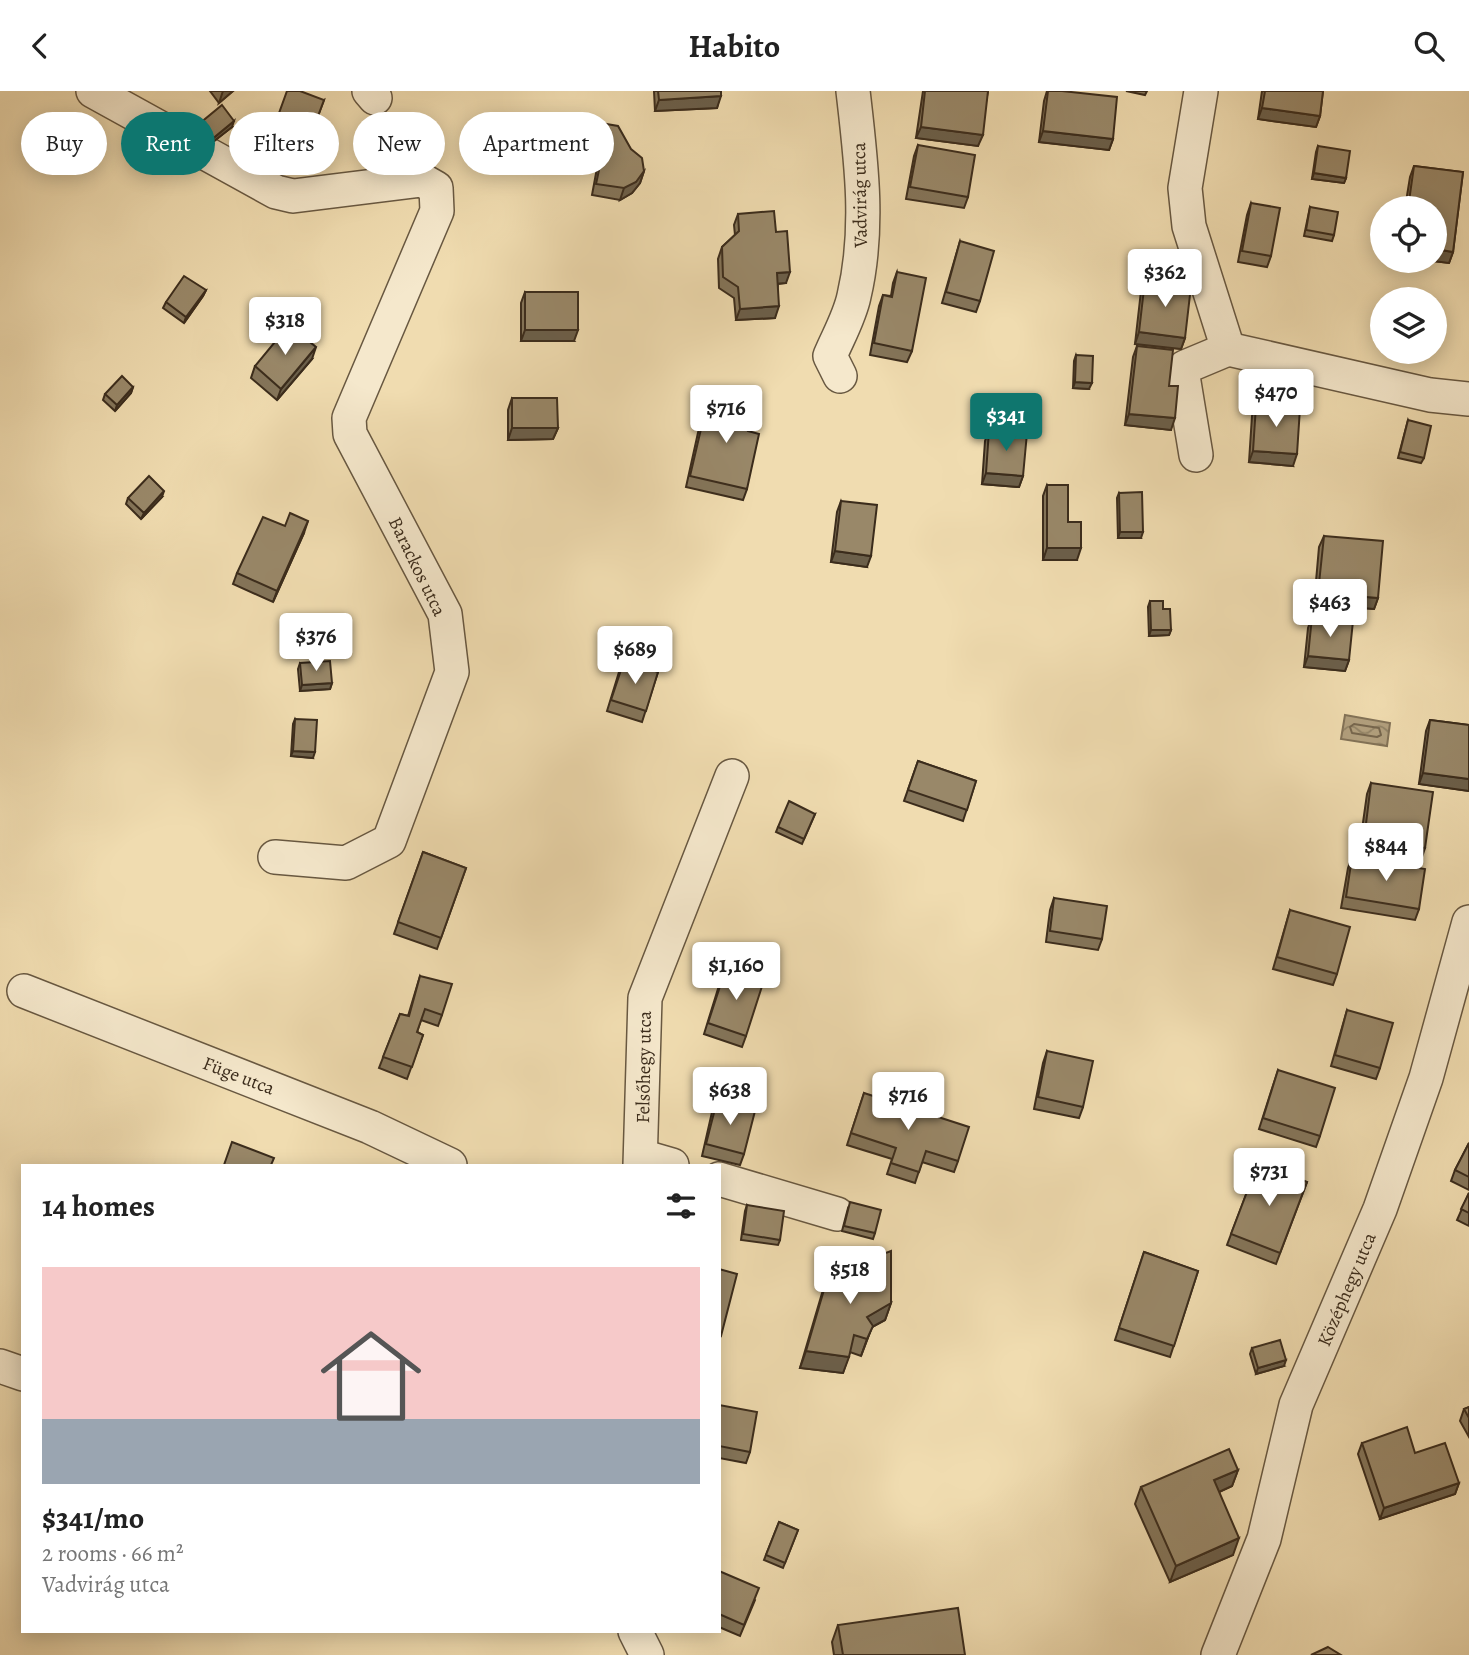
<!DOCTYPE html>
<html lang="en">
<head>
<meta charset="utf-8">
<style>
	:root { --surface:#fff; --page:#f6f6f6; --text:#222; --muted:#767676; --line:#e0e0e0; --accent:#0f766e }
	body { margin:0; font-family:Alegreya,serif; background:var(--page); color:var(--text); height:100vh; display:flex; flex-direction:column; font-size:26px; white-space:nowrap }
	* { box-sizing:border-box; margin:0 }
	p { font-size:23px; color:var(--muted) }
	.icon { flex:none; width:38px; height:38px; fill:none; stroke:currentColor; stroke-width:2; stroke-linecap:round; stroke-linejoin:round }
	.map { position:relative; flex:1; overflow:hidden }
	.side { position:absolute; left:21px; top:1073px; width:700px; height:469px; display:flex; flex-direction:column; background:var(--surface); border-radius:0px; box-shadow:0 4px 18px #0003 }
	.side>* { flex:none }
	.top-card { position:absolute; left:21px; top:21px; width:700px; height:63px; display:flex; gap:14px }
	.controls { position:absolute; left:1370px; top:105px; display:grid; gap:14px }
	.controls a { display:grid; place-items:center; width:77px; height:77px; border-radius:50%; background:var(--surface); box-shadow:0 4px 18px #0003; font-size:35px }
	.price { position:absolute; translate:-50% -60px; padding:0 16px; border-radius:7px; background:#fff; color:#222; font-size:23px; line-height:46px; filter:drop-shadow(0 2px 4px #0008) }
	.price::after { content:''; position:absolute; left:50%; top:42px; width:21px; height:16px; margin-left:-10px; background:inherit; clip-path:polygon(0 0,100% 0,50% 100%) }
	.price.current { background:var(--accent); color:#fff }
	ul { padding:0; list-style:none }
	li { display:grid; align-content:center; gap:14px; height:371px; padding:0 21px }
	li+li { border-top:2px solid var(--line) }
	li span { display:grid; place-items:center; height:217px; border-radius:0px; color:#555 }
	li>.icon { margin-inline-start:auto }
	span .icon { width:126px; height:126px; fill:#fffc; stroke-width:1 }
	li b { font-size:30px }
	h2 { display:flex; justify-content:space-between; align-items:center; height:84px; padding:0 21px; font-size:30px }
	.tag { padding:0 24px; border-radius:32px; background:var(--surface); box-shadow:0 4px 18px #0003; font-size:24px; line-height:63px }
	.tag.current { background:var(--accent); color:#fff }
	header { display:flex; justify-content:space-between; align-items:center; height:91px; padding:0 21px; background:var(--surface); font-size:32px; font-weight:600 }
	.map>svg:first-child { display:block }
</style>
</head>
<body>
<header><svg class="icon" aria-label="back" viewBox="0 0 24 24"><path d="M15 5l-7 7 7 7"/></svg>Habito<svg class="icon" aria-label="search" viewBox="0 0 24 24"><circle cx="10" cy="10" r="6"/><path d="M15 15l6 6"/></svg></header>
<div class="map">
<svg width="1469" height="1564" viewBox="0 0 1469 1564">
	<defs>
		<pattern id="water-waves" width="16" height="10" patternUnits="userSpaceOnUse" patternTransform="scale(1.75)"><rect width="16" height="10" fill="#b2a07e"/><path d="M0 5q4-4 8 0t8 0" fill="none" stroke="#928366"/></pattern>
	</defs>
	<rect width="100%" height="100%" fill="#f0dcb0"/>
	<filter id="stains"><feTurbulence type="fractalNoise" baseFrequency=".00286" numOctaves="4"/><feColorMatrix values="0 0 0 0 .2 0 0 0 0 .09 0 0 0 0 .02 0 0 0 .5 -.17"/></filter>
	<radialGradient id="worn" r=".72"><stop offset=".6" stop-color="#630" stop-opacity="0"/><stop offset="1" stop-color="#630" stop-opacity=".3"/></radialGradient>
	<polygon fill="url(#water-waves)" stroke="#827257" stroke-width="2" points="1345,624 1390,632 1387,655 1341,648"/>
	<g fill="none" stroke-linecap="round" stroke-linejoin="round">
		<polygon stroke="#76664d" stroke-width="2" points="1354,633 1379,637 1381,644 1377,646 1352,642 1350,636"/>
		<defs>
			<g id="street">
				<polyline points="93,0 276,101 293,105 422,89 436,97 437,120 349,327 350,343 445,523 452,581 389,750 346,772 275,766"/>
				<polyline points="369,0 375,7"/>
				<polyline points="1201,0 1185,97 1189,135 1228,258"/>
				<polyline points="1228,258 1430,304 1469,308"/>
				<path d="M840 285 830 265C838 246 850 225 854 205 870 137 861 69 853 0"/>
				<polyline points="1196,364 1183,285 1185,276 1228,258"/>
				<polyline points="24,900 370,1036 450,1074"/>
				<polyline points="641,1065 672,1074"/>
				<polyline points="640,1074 645,907 732,685"/>
				<polyline points="719,1088 837,1123"/>
				<polyline points="0,1275 23,1283"/>
				<polyline points="635,1540 647,1564"/>
				<polyline points="1218,1564 1264,1448 1296,1314 1380,1118 1426,987 1469,831"/>
			</g>
		</defs>
		<use href="#street" stroke="#685841" stroke-width="36"/>
		<use href="#street" stroke="#f5e8cc" stroke-width="33"/>
	</g>
	<g fill="#84755a" stroke="#3b2c1c" stroke-width="2">
		<polygon points="210,0 233,0 219,12"/>
		<polygon points="654,0 721,0 717,17 655,20"/>
		<polygon points="923,0 988,0 978,55 916,47"/>
		<polygon points="1047,0 1113,48 1109,59 1039,51 1044,10"/>
		<polygon points="1126,0 1147,0 1145,4"/>
		<polygon points="1262,0 1323,0 1320,25 1316,36 1258,28"/>
		<polygon points="324,9 305,60 270,47 274,36"/>
		<polygon points="577,28 644,80 640,92 632,102 620,109 592,104 597,77 567,71 573,39"/>
		<polygon points="199,33 232,36 209,54 197,39"/>
		<polygon points="918,54 968,106 964,117 906,108 914,65"/>
		<polygon points="1318,55 1346,87 1344,92 1312,88 1316,61"/>
		<polygon points="1414,75 1463,81 1453,161 1449,172 1433,170 1435,170 1435,117 1405,117 1410,86"/>
		<polygon points="1251,112 1271,165 1267,176 1238,171 1247,124"/>
		<polygon points="1310,116 1334,144 1332,150 1304,145"/>
		<polygon points="738,123 776,141 786,192 778,193 775,227 736,229 734,207 719,197 718,168 722,156 735,144 734,134"/>
		<polygon points="960,150 980,210 976,221 942,212"/>
		<polygon points="897,181 912,260 907,271 870,264 879,215 883,204 891,205 893,192"/>
		<polygon points="1145,189 1185,247 1181,258 1135,253 1141,200"/>
		<polygon points="206,199 203,205 184,232 163,217 166,211"/>
		<polygon points="525,201 574,250 521,250 521,212"/>
		<polygon points="1137,255 1169,295 1171,339 1125,334 1133,266"/>
		<polygon points="1076,264 1089,298 1073,297 1074,270"/>
		<polygon points="312,268 277,309 251,287 255,275"/>
		<polygon points="133,296 131,302 115,320 103,309 105,303"/>
		<polygon points="512,307 558,337 553,348 508,349 508,319"/>
		<polygon points="708,308 748,340 747,398 743,409 686,396 703,319"/>
		<polygon points="1256,314 1293,375 1249,371 1252,325"/>
		<polygon points="1408,329 1424,367 1421,372 1398,367"/>
		<polygon points="989,339 1023,385 1019,396 982,393 985,350"/>
		<polygon points="1047,394 1068,431 1077,469 1043,469 1043,405"/>
		<polygon points="1119,402 1141,447 1118,447 1117,407"/>
		<polygon points="162,406 141,428 126,413 128,407"/>
		<polygon points="841,410 867,476 831,471 837,421"/>
		<polygon points="285,435 304,442 273,511 233,493 237,482"/>
		<polygon points="1324,445 1378,507 1374,518 1314,513 1319,456"/>
		<polygon points="1150,510 1163,518 1171,539 1169,544 1149,545 1148,516"/>
		<polygon points="1312,526 1349,569 1345,580 1304,576 1308,537"/>
		<polygon points="300,572 332,592 330,598 300,600 298,578"/>
		<polygon points="619,581 658,581 642,631 607,620"/>
		<polygon points="295,628 313,667 291,665 293,633"/>
		<polygon points="1430,629 1469,634 1469,700 1419,693 1426,640"/>
		<polygon points="918,670 976,690 963,730 904,710"/>
		<polygon points="1371,692 1421,769 1359,760 1367,703"/>
		<polygon points="815,723 802,753 776,741 778,736"/>
		<polygon points="423,761 466,777 437,858 394,843"/>
		<polygon points="1352,766 1419,818 1415,829 1341,817 1348,777"/>
		<polygon points="1054,807 1102,848 1098,859 1046,851 1050,819"/>
		<polygon points="1290,819 1337,883 1333,894 1273,878"/>
		<polygon points="420,885 442,924 438,935 421,929 417,941 423,944 407,988 379,977 400,923 408,925"/>
		<polygon points="721,888 746,945 742,956 704,943"/>
		<polygon points="1347,919 1380,977 1376,988 1331,975"/>
		<polygon points="1047,960 1083,1016 1079,1027 1034,1018 1043,972"/>
		<polygon points="1278,979 1320,1045 1316,1056 1259,1038"/>
		<polygon points="864,1002 958,1070 954,1081 922,1071 915,1092 887,1083 892,1068 847,1054"/>
		<polygon points="717,1010 744,1063 740,1074 702,1065 712,1021"/>
		<polygon points="1469,1052 1469,1099 1451,1090 1455,1079"/>
		<polygon points="1258,1072 1307,1091 1276,1173 1227,1154"/>
		<polygon points="1469,1102 1469,1135 1457,1129"/>
		<polygon points="747,1114 780,1149 778,1154 741,1149 745,1120"/>
		<polygon points="848,1117 875,1142 873,1148 842,1140"/>
		<polygon points="1144,1161 1198,1180 1170,1266 1115,1249"/>
		<polygon points="831,1175 891,1212 885,1229 872,1236 861,1265 850,1261 843,1282 800,1277 825,1192"/>
		<polygon points="1252,1257 1284,1275 1256,1283 1250,1263"/>
		<polygon points="719,1314 750,1361 746,1372 719,1367"/>
		<polygon points="1469,1316 1469,1346 1460,1330 1464,1318"/>
		<polygon points="1362,1352 1415,1362 1459,1392 1455,1403 1380,1428 1358,1363"/>
		<polygon points="1238,1379 1232,1395 1219,1401 1233,1464 1170,1491 1135,1413 1141,1396"/>
		<polygon points="779,1431 798,1439 783,1477 764,1469"/>
		<polygon points="719,1480 755,1509 740,1545 719,1536"/>
		<polygon points="838,1534 965,1564 834,1564 832,1551"/>
	</g>
	<g fill="#6b5f4a" stroke="#3b2c1c" stroke-width="2">
		<polygon points="223,0 233,0 219,12"/>
		<polygon points="721,5 717,17 655,20 659,9"/>
		<polygon points="1262,17 1320,25 1316,36 1258,28"/>
		<polygon points="234,30 232,36 209,54 211,49"/>
		<polygon points="921,36 983,44 978,55 916,47"/>
		<polygon points="1043,40 1113,48 1109,59 1039,51"/>
		<polygon points="644,80 640,92 632,102 620,109 624,97"/>
		<polygon points="1314,82 1346,87 1344,92 1312,88"/>
		<polygon points="1435,158 1453,161 1449,172 1433,170 1435,170"/>
		<polygon points="790,181 786,192 773,193 777,182"/>
		<polygon points="206,199 203,205 184,232 186,226"/>
		<polygon points="779,215 775,227 736,229 740,218"/>
		<polygon points="525,239 578,239 574,250 521,250"/>
		<polygon points="1139,241 1185,247 1181,258 1135,253"/>
		<polygon points="316,256 312,268 277,309 281,298"/>
		<polygon points="1075,291 1092,292 1089,298 1073,297"/>
		<polygon points="133,296 131,302 115,320 117,314"/>
		<polygon points="1129,323 1175,327 1171,339 1125,334"/>
		<polygon points="512,337 558,337 553,348 508,349"/>
		<polygon points="1253,360 1297,363 1293,375 1249,371"/>
		<polygon points="986,382 1023,385 1019,396 982,393"/>
		<polygon points="164,400 162,406 141,428 144,422"/>
		<polygon points="308,430 304,442 273,511 277,500"/>
		<polygon points="1120,441 1143,441 1141,447 1118,447"/>
		<polygon points="1047,457 1081,457 1077,469 1043,469"/>
		<polygon points="835,460 871,465 867,476 831,471"/>
		<polygon points="1318,502 1378,507 1374,518 1314,513"/>
		<polygon points="1151,539 1171,539 1169,544 1149,545"/>
		<polygon points="1308,565 1349,569 1345,580 1304,576"/>
		<polygon points="332,592 330,598 300,600 302,594"/>
		<polygon points="293,660 315,661 313,667 291,665"/>
		<polygon points="1423,682 1469,688 1469,700 1419,693"/>
		<polygon points="1364,749 1425,757 1421,769 1359,760"/>
		<polygon points="891,1212 885,1229 872,1236 861,1265 867,1248 867,1226"/>
		<polygon points="806,1260 849,1266 843,1282 800,1277"/>
		<polygon points="1286,1269 1284,1275 1256,1283 1258,1277"/>
		<polygon points="1238,1379 1232,1395 1208,1406 1214,1389"/>
		<polygon points="1459,1392 1455,1403 1380,1428 1384,1417"/>
		<polygon points="1239,1447 1233,1464 1170,1491 1176,1475"/>
	</g>
	<g fill="#998869" stroke="#3b2c1c" stroke-width="2">
		<polygon points="287,0 300,0 324,9 309,49 274,36"/>
		<polygon points="658,0 721,0 721,5 659,9"/>
		<polygon points="925,0 988,0 983,44 921,36"/>
		<polygon points="1048,0 1062,0 1117,6 1113,48 1043,40"/>
		<polygon points="1265,0 1323,0 1320,25 1262,17"/>
		<polygon points="222,14 234,30 211,49 199,33"/>
		<polygon points="577,28 618,35 631,58 642,67 644,80 636,91 624,97 596,93 602,65 571,60"/>
		<polygon points="918,54 975,64 968,106 910,96"/>
		<polygon points="1318,55 1350,60 1346,87 1314,82"/>
		<polygon points="1414,75 1463,81 1453,161 1435,158 1435,117 1408,117"/>
		<polygon points="1251,112 1280,117 1271,165 1242,160"/>
		<polygon points="1310,116 1338,121 1334,144 1306,139"/>
		<polygon points="774,120 776,141 787,140 790,181 777,182 779,215 740,218 738,196 723,186 722,156 739,140 738,123"/>
		<polygon points="960,150 994,160 980,210 946,201"/>
		<polygon points="897,181 926,187 912,260 874,252 883,204 892,206"/>
		<polygon points="184,185 206,199 186,226 166,211"/>
		<polygon points="1145,189 1191,195 1185,247 1139,241"/>
		<rect x="525" y="201" width="53" height="38"/>
		<polygon points="289,234 316,256 281,298 255,275"/>
		<polygon points="1137,255 1173,259 1169,295 1178,295 1175,327 1129,323"/>
		<polygon points="1076,264 1093,265 1092,292 1075,291"/>
		<polygon points="122,285 133,296 117,314 105,303"/>
		<polygon points="512,307 557,307 558,337 512,337"/>
		<polygon points="708,308 753,318 748,340 759,343 747,398 690,385"/>
		<polygon points="1256,314 1300,317 1297,363 1253,360"/>
		<polygon points="1408,329 1431,335 1424,367 1400,361"/>
		<polygon points="989,339 1027,342 1023,385 986,382"/>
		<polygon points="149,385 164,400 144,422 128,407"/>
		<polygon points="1047,394 1068,394 1068,431 1081,431 1081,457 1047,457"/>
		<polygon points="1142,401 1143,441 1120,441 1119,402"/>
		<polygon points="841,410 877,414 871,465 835,460"/>
		<polygon points="290,422 308,430 277,500 237,482 263,426 285,435"/>
		<polygon points="1324,445 1383,450 1378,507 1318,502"/>
		<polygon points="1150,510 1163,510 1163,518 1170,518 1171,539 1151,539"/>
		<polygon points="1312,526 1353,530 1349,569 1308,565"/>
		<polygon points="330,570 332,592 302,594 300,572"/>
		<polygon points="624,570 658,581 646,620 611,609"/>
		<polygon points="295,628 317,629 315,661 293,660"/>
		<polygon points="1430,629 1469,634 1469,688 1423,682"/>
		<polygon points="918,670 976,690 967,719 908,699"/>
		<polygon points="1371,692 1433,701 1425,757 1364,749"/>
		<polygon points="789,710 815,723 804,748 778,736"/>
		<polygon points="423,761 466,777 441,847 398,831"/>
		<polygon points="1352,766 1425,778 1419,818 1346,806"/>
		<polygon points="1054,807 1107,815 1102,848 1050,840"/>
		<polygon points="1290,819 1350,836 1337,883 1277,866"/>
		<polygon points="726,877 764,889 746,945 708,932"/>
		<polygon points="420,885 452,893 442,924 425,918 417,941 423,944 412,976 383,966 400,923 409,925"/>
		<polygon points="1347,919 1393,932 1380,977 1335,964"/>
		<polygon points="1047,960 1093,970 1083,1016 1038,1006"/>
		<polygon points="1278,979 1335,997 1320,1045 1263,1027"/>
		<polygon points="864,1002 969,1036 958,1070 926,1060 919,1081 891,1072 896,1057 851,1042"/>
		<polygon points="717,1010 755,1020 744,1063 706,1053"/>
		<polygon points="232,1051 274,1067 271,1074 224,1074"/>
		<polygon points="1469,1052 1469,1086 1455,1079"/>
		<polygon points="1258,1072 1307,1091 1280,1162 1231,1143"/>
		<polygon points="1469,1102 1469,1122 1461,1118"/>
		<polygon points="850,1111 881,1119 875,1142 844,1135"/>
		<polygon points="747,1114 784,1120 780,1149 743,1143"/>
		<polygon points="891,1160 891,1212 867,1226 873,1235 867,1248 854,1244 849,1266 806,1260 831,1175 856,1184 875,1166"/>
		<polygon points="1144,1161 1198,1180 1174,1255 1119,1237"/>
		<polygon points="719,1178 737,1183 721,1245 719,1244"/>
		<polygon points="1280,1249 1286,1269 1258,1277 1252,1257"/>
		<polygon points="719,1314 757,1321 750,1361 719,1355"/>
		<polygon points="1469,1316 1469,1327 1464,1318"/>
		<polygon points="1407,1336 1415,1362 1445,1352 1459,1392 1384,1417 1362,1352"/>
		<polygon points="1229,1358 1238,1379 1214,1389 1239,1447 1176,1475 1141,1396"/>
		<polygon points="779,1431 798,1439 785,1472 766,1464"/>
		<polygon points="719,1480 759,1497 744,1534 719,1523"/>
		<polygon points="958,1517 965,1564 843,1564 838,1534"/>
		<polygon points="1328,1556 1341,1564 1311,1564"/>
	</g>
	<g text-anchor="middle" stroke-width="7" stroke-linejoin="round" paint-order="stroke">
		<g font-size="19" fill="#3b2c1c" stroke="#f5e8cc">
			<text transform="translate(859 104) rotate(-91)" y="7">Vadvirág utca</text>
			<text transform="translate(418 475) rotate(64)" y="7">Barackos utca</text>
			<text transform="translate(643 976) rotate(-89)" y="7">Felsőhegy utca</text>
			<text transform="translate(239 984) rotate(21)" y="7">Füge utca</text>
			<text transform="translate(1346 1198) rotate(-67)" y="7">Középhegy utca</text>
		</g>
	</g>
	<rect width="100%" height="100%" filter="url(#stains)"/>
	<rect width="100%" height="100%" fill="url(#worn)"/>
</svg>
<div class="controls">
<a><svg class="icon" aria-label="locate" viewBox="0 0 24 24"><circle cx="12" cy="12" r="6"/><path d="M12 2v4M12 18v4M2 12h4M18 12h4"/></svg></a>
<a><svg class="icon" aria-label="layers" viewBox="0 0 24 24"><path d="M12 4l9 5-9 5-9-5zM3 14l9 5 9-5"/></svg></a>
</div>
<b class="price" style="left:1165px;top:218px">$362</b>
<b class="price" style="left:285px;top:266px">$318</b>
<b class="price" style="left:1276px;top:338px">$470</b>
<b class="price" style="left:726px;top:354px">$716</b>
<b class="price current" style="left:1006px;top:362px">$341</b>
<b class="price" style="left:1330px;top:548px">$463</b>
<b class="price" style="left:316px;top:582px">$376</b>
<b class="price" style="left:635px;top:595px">$689</b>
<b class="price" style="left:1386px;top:792px">$844</b>
<b class="price" style="left:736px;top:911px">$1,160</b>
<b class="price" style="left:730px;top:1036px">$638</b>
<b class="price" style="left:908px;top:1041px">$716</b>
<b class="price" style="left:1269px;top:1117px">$731</b>
<b class="price" style="left:850px;top:1215px">$518</b>
<div class="top-card">
<a class="tag">Buy</a>
<a class="tag current">Rent</a>
<a class="tag">Filters</a>
<a class="tag">New</a>
<a class="tag">Apartment</a>
</div>
<section class="side">
<h2>14 homes<svg class="icon" aria-label="filters" viewBox="0 0 24 24"><path d="M4 7h16M4 17h16"/><circle cx="9" cy="7" r="2"/><circle cx="15" cy="17" r="2"/></svg></h2>
<ul>
<li><span style="background:linear-gradient(#f6c9c9 70%,#9aa5b1 0)"><svg class="icon" aria-label="home" viewBox="0 0 24 24"><path d="M3 11l9-7 9 7M6 9v11h12V9"/></svg></span><div><b>$341/mo</b><p>2 rooms · 66 m²</p><p>Vadvirág utca</p></div></li>
</ul>
</section>
</div>
</body>
</html>
